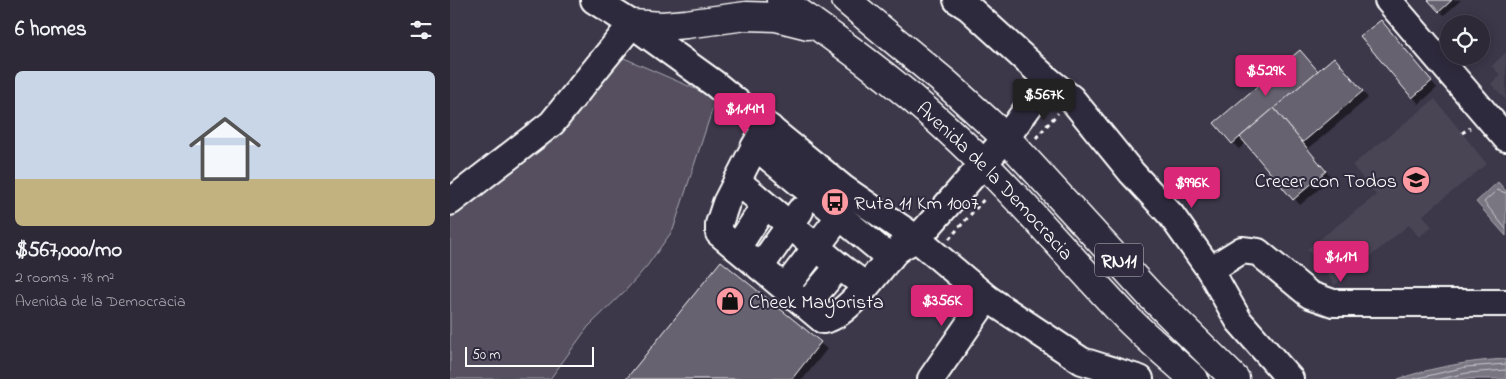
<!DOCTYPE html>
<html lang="en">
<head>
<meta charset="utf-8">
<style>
	:root { --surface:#2d2937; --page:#393542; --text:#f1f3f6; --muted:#a7a6ad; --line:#484552; --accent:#db2777 }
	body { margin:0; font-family:"Indie Flower",sans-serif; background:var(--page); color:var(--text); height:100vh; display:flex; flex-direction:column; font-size:19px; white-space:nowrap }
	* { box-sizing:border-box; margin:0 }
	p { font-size:16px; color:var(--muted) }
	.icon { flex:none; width:28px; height:28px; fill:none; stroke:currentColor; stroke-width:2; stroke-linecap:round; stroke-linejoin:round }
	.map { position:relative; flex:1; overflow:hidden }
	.drawer { display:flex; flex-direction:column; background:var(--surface); width:450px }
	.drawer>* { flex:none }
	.controls { position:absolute; left:990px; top:15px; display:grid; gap:10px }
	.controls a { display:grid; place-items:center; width:50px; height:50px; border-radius:50%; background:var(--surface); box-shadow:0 2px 12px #0003,0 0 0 1px var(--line); font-size:25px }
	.scale { position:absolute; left:15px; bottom:12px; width:129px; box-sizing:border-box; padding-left:5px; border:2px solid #fff; border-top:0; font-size:14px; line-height:18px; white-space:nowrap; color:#fff; -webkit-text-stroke:4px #2f2a3d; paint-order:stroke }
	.price { position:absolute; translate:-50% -42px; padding:0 11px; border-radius:5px; background:var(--accent); color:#fff; font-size:16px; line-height:32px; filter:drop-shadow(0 1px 2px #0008) }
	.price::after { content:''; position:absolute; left:50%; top:30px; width:15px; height:11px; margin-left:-8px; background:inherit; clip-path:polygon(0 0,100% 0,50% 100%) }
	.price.current { background:#222; color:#fff }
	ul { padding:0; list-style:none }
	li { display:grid; align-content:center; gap:10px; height:265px; padding:0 15px }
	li+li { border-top:1px solid var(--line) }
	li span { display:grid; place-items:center; height:155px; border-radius:8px; color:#555 }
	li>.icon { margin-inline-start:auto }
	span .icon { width:90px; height:90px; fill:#fffc; stroke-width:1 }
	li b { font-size:21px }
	h2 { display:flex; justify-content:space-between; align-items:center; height:60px; padding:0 15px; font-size:21px }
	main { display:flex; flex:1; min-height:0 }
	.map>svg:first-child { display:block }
</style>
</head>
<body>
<main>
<section class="drawer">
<h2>6 homes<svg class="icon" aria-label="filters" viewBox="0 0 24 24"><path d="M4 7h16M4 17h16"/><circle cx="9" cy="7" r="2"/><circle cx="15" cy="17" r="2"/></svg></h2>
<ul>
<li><span style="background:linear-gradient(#c9d6e8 70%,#c2b280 0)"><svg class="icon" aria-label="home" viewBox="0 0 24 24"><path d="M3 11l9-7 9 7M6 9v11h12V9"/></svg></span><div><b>$567,000/mo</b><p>2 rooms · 78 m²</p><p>Avenida de la Democracia</p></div></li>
</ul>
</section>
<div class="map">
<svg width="1056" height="379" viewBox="0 0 1056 379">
	<rect width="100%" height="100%" fill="#3c3749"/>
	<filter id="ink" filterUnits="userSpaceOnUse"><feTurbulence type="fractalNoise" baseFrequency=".02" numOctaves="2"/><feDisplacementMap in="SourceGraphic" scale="10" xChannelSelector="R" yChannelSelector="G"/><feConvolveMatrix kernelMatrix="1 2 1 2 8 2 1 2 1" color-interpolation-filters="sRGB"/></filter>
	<g filter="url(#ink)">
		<g fill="#494455">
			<polygon points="1056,52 1056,100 1041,84 1050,75 1042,66"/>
			<polygon points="985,99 1037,164 973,215 982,227 969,237 959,225 885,285 857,249 926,195 902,165"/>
		</g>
		<polygon fill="#555060" stroke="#aaa8b0" points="174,58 266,98 223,230 197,266 176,290 138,327 100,379 0,379 0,199"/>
		<g fill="#797682" stroke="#afadb4">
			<polygon points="1048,182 1056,191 1056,236 1026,202"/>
			<path d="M1056 359V379H948C984 367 1019 361 1056 359Z"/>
		</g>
		<g fill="#0007">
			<polygon points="980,0 1011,0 994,15"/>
			<polygon points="937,27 987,88 969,104 912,37"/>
			<polygon points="890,65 918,98 858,149 882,178 850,205 797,142 789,149 783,143 868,73"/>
			<polygon points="271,262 377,349 353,379 177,379"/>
		</g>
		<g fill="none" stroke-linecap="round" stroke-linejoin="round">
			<g stroke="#c9c8cd" stroke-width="1">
				<polyline points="1056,193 1047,190 1034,202 1056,229"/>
				<polyline points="964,379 1016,367 1056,364"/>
				<polyline points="990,379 1017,373 1056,370"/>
			</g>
		</g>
		<g fill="#666270" stroke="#fff">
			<polygon points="978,0 1002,0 989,12"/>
			<polygon points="931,20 982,81 962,98 910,36"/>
			<polygon points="850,50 868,71 782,144 764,123"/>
			<polygon points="884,57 913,91 852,143 824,108"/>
			<polygon points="824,108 876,171 843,200 790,137"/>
			<polygon points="271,261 371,342 342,379 176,379"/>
		</g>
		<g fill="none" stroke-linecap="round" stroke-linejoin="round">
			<defs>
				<g id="minor">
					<polyline points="144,0 182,24 265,84 394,189 467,239 537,298 632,361 690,379"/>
					<polyline points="507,0 518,7 598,80 621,98 682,173 721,215 760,270 789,321 840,379"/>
					<polyline points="938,0 1056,138"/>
					<path d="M320 128 310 137 305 146 276 203 269 224V233L373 320C398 317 428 269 446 251 452 246 460 242 467 239L556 138 598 80"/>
					<polyline points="305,146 440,258"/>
					<polyline points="287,181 389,266 416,286"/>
					<polyline points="0,202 102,123 182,24"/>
					<polyline points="287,248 315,205"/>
					<polyline points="310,267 350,211"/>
					<polyline points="760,270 792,250 808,252 860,295 883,303 1056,303"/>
					<polyline points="335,288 390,216"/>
					<polyline points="356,305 389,266"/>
					<polyline points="481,379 537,298"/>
				</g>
				<g id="highway">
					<path id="s1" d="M331 0C388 40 445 81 496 128 561 187 617 255 677 318 698 339 722 359 744 379"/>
					<polyline points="396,0 497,84 556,138 700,295 785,379"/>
					<polyline points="182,24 212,26 236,24 296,16 326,17 358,25"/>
				</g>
			</defs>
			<use href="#minor" stroke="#fff" stroke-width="30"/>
			<use href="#highway" stroke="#fff" stroke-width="31"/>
			<g stroke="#fff" stroke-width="3" stroke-dasharray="4 4" stroke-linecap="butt">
				<polyline points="1012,133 1020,128"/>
				<polyline points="586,138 608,113"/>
				<polyline points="499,239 536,197"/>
			</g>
			<use href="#minor" stroke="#2f2a3d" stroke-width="26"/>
			<use href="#highway" stroke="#2f2a3d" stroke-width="28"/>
		</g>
	</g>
	<defs>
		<symbol id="school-disc" viewBox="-11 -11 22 22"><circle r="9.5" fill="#ff9aa2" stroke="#2f2a3d"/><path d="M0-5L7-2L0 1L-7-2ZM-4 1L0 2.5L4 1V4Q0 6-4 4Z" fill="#111"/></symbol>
		<symbol id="bus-disc" viewBox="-11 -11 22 22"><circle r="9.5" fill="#ff9aa2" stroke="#2f2a3d"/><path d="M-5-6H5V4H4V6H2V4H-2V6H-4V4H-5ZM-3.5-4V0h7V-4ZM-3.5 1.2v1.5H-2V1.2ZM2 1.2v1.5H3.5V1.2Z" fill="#111"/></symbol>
		<symbol id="shop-disc" viewBox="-11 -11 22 22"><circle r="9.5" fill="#ff9aa2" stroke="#2f2a3d"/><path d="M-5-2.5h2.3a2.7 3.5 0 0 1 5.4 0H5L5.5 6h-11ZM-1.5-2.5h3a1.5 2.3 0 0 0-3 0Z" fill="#111"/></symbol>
	</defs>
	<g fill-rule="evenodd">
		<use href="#school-disc" x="950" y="164" width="32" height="32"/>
		<use href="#bus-disc" x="369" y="186" width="32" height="32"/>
		<use href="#shop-disc" x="264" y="285" width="32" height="32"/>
	</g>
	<g text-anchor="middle" stroke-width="4" stroke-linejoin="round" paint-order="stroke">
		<rect fill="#2f2a3d" stroke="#c1bfc5" stroke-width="1" x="645" y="243.5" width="48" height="33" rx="4"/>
		<g font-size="19" font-weight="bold" fill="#fff">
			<text x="669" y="267">RN11</text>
		</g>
		<g font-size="20" fill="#fff" stroke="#2f2a3d" text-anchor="start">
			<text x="947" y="187" text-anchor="end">Crecer con Todos</text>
			<text x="404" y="209">Ruta 11 Km 1007</text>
			<text x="299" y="308">Cheek Mayorista</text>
		</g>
		<g font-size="20" fill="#fff" stroke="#2f2a3d">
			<text dy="7" stroke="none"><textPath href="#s1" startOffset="281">Avenida de la Democracia</textPath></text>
		</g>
	</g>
</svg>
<div class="controls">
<a><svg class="icon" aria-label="locate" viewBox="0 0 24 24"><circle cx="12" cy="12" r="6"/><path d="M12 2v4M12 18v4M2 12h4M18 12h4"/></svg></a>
</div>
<div class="scale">50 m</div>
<b class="price" style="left:816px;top:97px">$529K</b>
<b class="price current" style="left:594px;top:121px">$567K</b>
<b class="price" style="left:295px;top:135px">$1.14M</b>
<b class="price" style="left:742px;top:209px">$996K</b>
<b class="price" style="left:891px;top:283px">$1.1M</b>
<b class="price" style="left:492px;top:327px">$356K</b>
</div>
</main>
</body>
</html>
